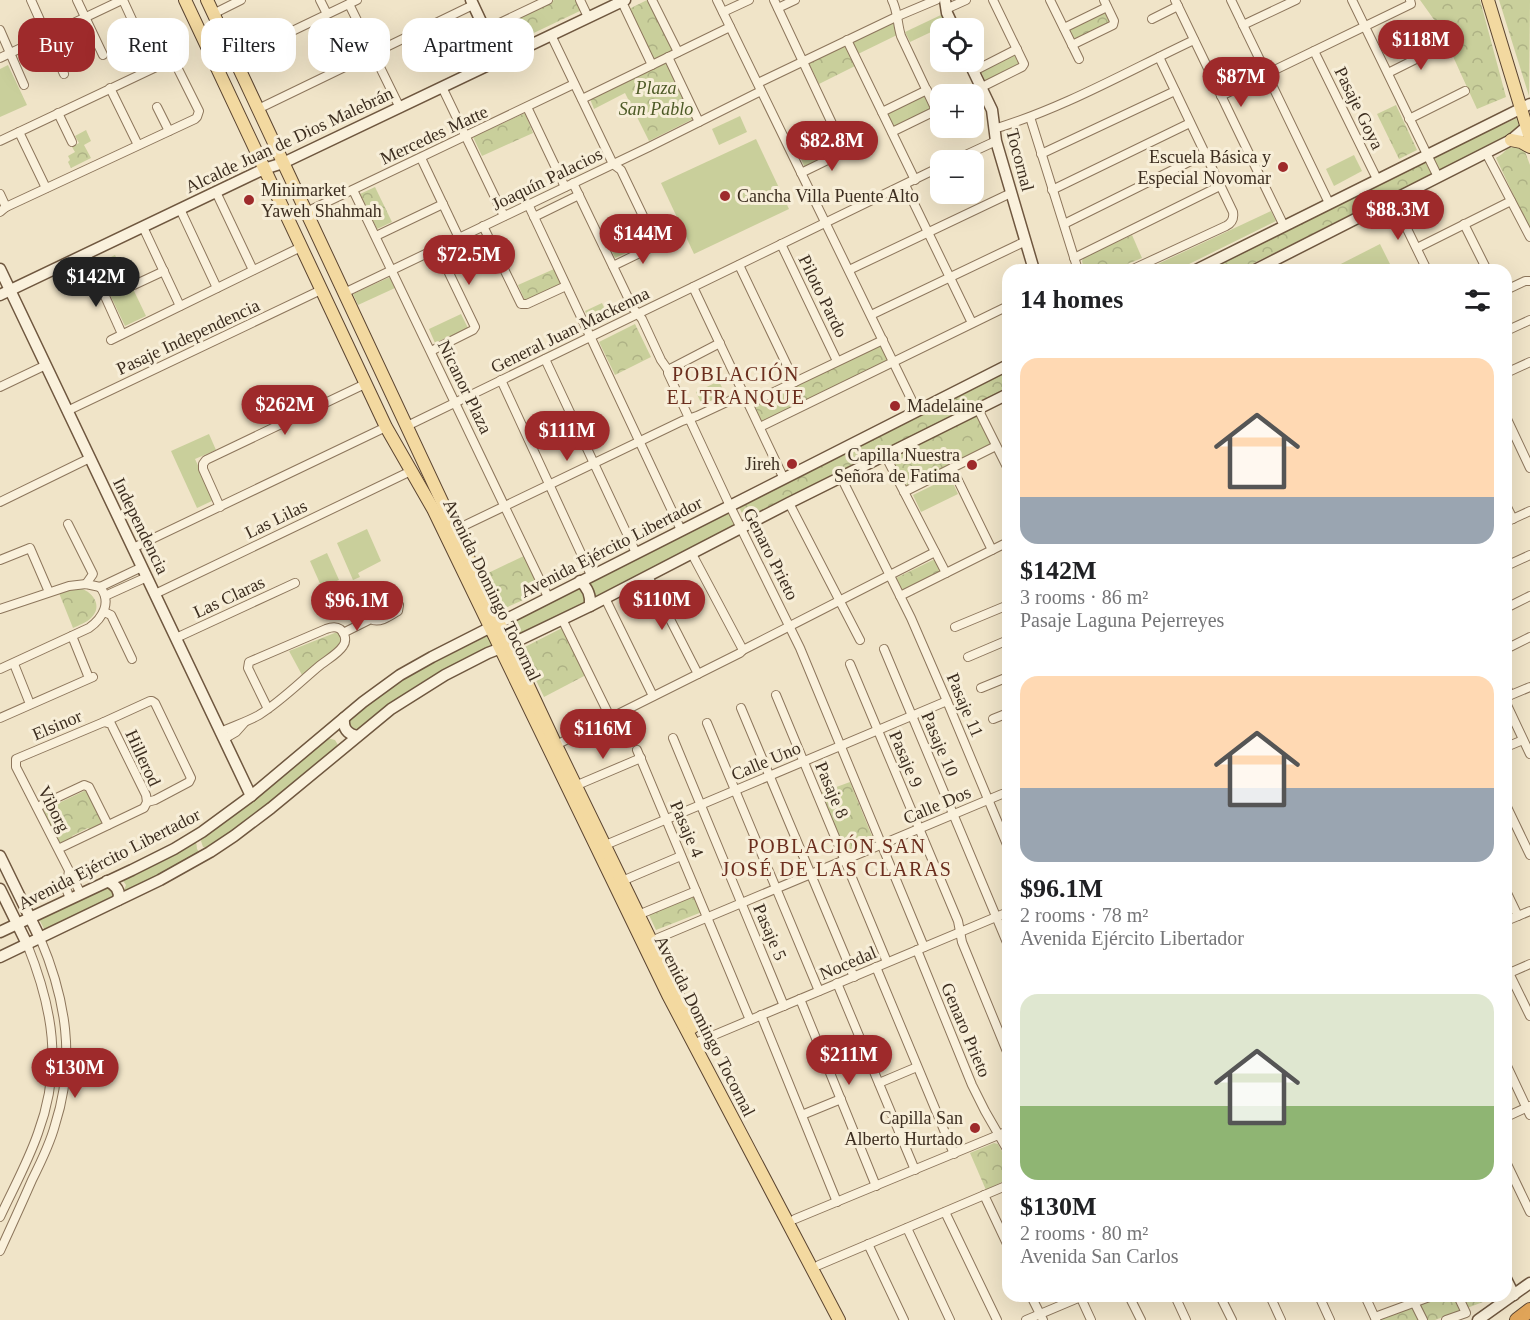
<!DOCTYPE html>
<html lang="en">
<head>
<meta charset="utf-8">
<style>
	:root { --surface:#fff; --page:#f2f2f2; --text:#202124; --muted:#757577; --accent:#9e2a2b }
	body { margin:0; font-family:"Times New Roman",serif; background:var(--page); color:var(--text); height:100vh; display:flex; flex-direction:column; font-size:22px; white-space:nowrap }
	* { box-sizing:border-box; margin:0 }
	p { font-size:20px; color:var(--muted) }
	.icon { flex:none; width:33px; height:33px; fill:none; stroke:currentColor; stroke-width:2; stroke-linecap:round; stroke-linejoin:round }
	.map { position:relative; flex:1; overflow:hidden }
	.sheet { position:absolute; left:1002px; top:264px; width:510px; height:1038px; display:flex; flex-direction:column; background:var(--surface); border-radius:18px; box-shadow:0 6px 24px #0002 }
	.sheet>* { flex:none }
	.guide { position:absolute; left:18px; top:18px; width:570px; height:54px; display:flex; gap:12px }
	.fabs { position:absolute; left:930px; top:18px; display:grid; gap:12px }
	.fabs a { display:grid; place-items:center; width:54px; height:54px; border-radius:12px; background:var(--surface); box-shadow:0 6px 24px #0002; font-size:30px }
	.price { position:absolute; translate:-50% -51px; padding:0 14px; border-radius:21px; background:var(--accent); color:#fff; font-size:20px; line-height:39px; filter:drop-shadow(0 2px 3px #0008) }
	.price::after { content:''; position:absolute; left:50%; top:36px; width:18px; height:14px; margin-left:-9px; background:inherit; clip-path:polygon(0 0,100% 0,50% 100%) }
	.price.selected { background:#222; color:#fff }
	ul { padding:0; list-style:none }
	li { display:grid; align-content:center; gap:12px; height:318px; padding:0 18px }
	li span { display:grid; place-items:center; height:186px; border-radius:18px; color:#555 }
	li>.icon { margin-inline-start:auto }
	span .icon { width:108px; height:108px; fill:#fffc; stroke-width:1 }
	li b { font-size:26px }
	h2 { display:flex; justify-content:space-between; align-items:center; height:72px; padding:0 18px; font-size:26px }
	.pill { padding:0 21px; border-radius:18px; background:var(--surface); box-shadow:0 6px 24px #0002; font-size:21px; line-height:54px }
	.pill.selected { background:var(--accent); color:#fff }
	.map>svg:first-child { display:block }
</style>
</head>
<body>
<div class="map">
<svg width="1530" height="1320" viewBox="0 0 1530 1320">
	<defs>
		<pattern id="park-crowns" width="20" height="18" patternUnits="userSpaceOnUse" patternTransform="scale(1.5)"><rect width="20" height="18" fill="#c9cf9b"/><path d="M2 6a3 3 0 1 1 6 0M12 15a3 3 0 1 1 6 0" fill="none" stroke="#aeb285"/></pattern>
	</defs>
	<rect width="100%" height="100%" fill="#f0e4c8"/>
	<g fill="#c9cf9b">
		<polygon points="943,14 948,24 910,42 905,32"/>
		<polygon points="894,23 897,35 858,54 853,42"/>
		<polygon points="1015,54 1020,64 985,81 981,71"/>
		<polygon points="8,65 27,105 0,117 0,69"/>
		<polygon points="925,95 932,110 893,128 887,114"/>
		<polygon points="740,116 747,132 719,145 712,129"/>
		<polygon points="1517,118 1521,127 1518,132 1440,171 1433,157"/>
		<polygon points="833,135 840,151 805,168 798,152"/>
		<polygon points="756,139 789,209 694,254 661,183"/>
		<polygon points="1354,155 1362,171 1334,186 1326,169"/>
		<polygon points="1271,211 1276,221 1177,270 1145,270"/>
		<polygon points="646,231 651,242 615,258 610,247"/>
		<polygon points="1380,244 1393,270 1329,270"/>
		<polygon points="115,255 121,267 103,276 97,264"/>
		<polygon points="124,270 146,316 125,326 103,280"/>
		<polygon points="390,277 395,288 358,305 353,294"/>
		<polygon points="602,303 610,320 593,328 585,311"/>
		<polygon points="461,314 468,328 435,343 429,329"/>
		<polygon points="719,381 725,394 702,405 696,392"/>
		<polygon points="209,434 216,450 195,459 214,500 197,508 171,451"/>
		<polygon points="950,477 958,494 921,512 913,495"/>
		<path d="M727 510 737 526 595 600C594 593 594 586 587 583Z"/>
		<polygon points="367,529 381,561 358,573 360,577 353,580 337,543"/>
		<polygon points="327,553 339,580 322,588 310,561"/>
		<polygon points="579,587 586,598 586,605 515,638 507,622"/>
		<path d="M487 633 492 643 490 646 424 681 393 701 352 733 347 725C350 716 359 712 366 706 403 676 445 655 487 633Z"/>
		<polygon points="327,738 335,740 338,745 261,810 214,845 207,848 203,847 201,841 203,836 271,786"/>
		<polygon points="196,840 197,849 200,853 177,866 123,893 126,885 121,878"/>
		<polygon points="106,888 113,888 114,894 114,899 45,931 39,919"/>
	</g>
	<g fill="url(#park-crowns)">
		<polygon points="554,0 577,0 582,10 500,49 491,30"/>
		<polygon points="647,0 651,0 675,50 664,56 693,119 649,141 625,93 594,109 590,99 655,66 627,10"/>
		<polygon points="1420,0 1480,0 1506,97 1477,109 1440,28"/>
		<polygon points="1499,0 1530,0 1529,96"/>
		<polygon points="1104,12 1107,13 1111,22 1073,40 1067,29"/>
		<polygon points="845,46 855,66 819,84 808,62"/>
		<polygon points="1396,105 1417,150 1399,159 1377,114"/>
		<polygon points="525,113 533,133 482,156 473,137"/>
		<polygon points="86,130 91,141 84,145 91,158 71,168 68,162 70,160 68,156 75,152 72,147 79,143 75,136"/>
		<polygon points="1516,146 1524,149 1530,165 1530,230 1496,158 1502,154 1507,149"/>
		<polygon points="1424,160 1432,174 1240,270 1204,270"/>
		<polygon points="375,187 392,222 377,229 360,194"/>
		<polygon points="1132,235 1142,258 1113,270 1084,270 1082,261 1084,257"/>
		<polygon points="554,269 561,284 525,301 518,285"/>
		<polygon points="635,324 651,357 615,375 599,342"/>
		<polygon points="878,344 882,346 889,361 762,422 754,405"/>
		<polygon points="1008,369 1008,388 746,521 738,505"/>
		<polygon points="974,416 977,417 990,442 990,446 911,487 907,486 893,460 895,455"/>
		<polygon points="526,555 543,591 501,610 484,575"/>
		<polygon points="933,560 936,560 941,571 901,591 895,580 896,578"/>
		<path d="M78 588C92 590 104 606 91 618 86 623 79 625 73 628L59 593Z"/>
		<polygon points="562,628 586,675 544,697 521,649"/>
		<polygon points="337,632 341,638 341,644 302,675 289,651"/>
		<polygon points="850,782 874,841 846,853 820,793"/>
		<polygon points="84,791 88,791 103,824 91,831 88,828 72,836 73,840 59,846 42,811"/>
		<polygon points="694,894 702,912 656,930 648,913"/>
		<polygon points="994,1143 998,1144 1008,1163 1008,1179 986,1190 970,1153"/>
		<polygon points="1439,1296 1491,1296 1483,1302 1435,1320 1373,1320"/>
	</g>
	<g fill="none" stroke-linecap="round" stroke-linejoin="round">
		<defs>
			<g id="street">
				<polyline points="31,0 64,74"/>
				<polyline points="77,0 103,55"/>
				<polyline points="123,0 140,37"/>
				<polyline points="320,0 327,14"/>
				<polyline points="580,0 588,17"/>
				<polyline points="652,0 678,52"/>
				<polyline points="717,0 917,411"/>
				<polyline points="774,0 844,149 842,153 801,173"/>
				<path d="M892 0C898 12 897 23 901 36L935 108 933 112 892 132"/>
				<polyline points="1050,0 1079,59"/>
				<polyline points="1175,0 1284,226"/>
				<polyline points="1231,0 1329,203"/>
				<polyline points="1352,0 1438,177"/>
				<polyline points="622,2 652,65"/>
				<polyline points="349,4 400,108"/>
				<polyline points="778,8 795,0"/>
				<polyline points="946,9 966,0"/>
				<polyline points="723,12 749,0"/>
				<polyline points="213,14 241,0"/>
				<polyline points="1152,19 1178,6"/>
				<polyline points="1243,25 1296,0"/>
				<polyline points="1064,28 1107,7"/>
				<polyline points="0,30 24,85"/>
				<polyline points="485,30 548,0"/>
				<polyline points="551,35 613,164 621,170 656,243 654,246 613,266"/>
				<polyline points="847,40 915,180"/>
				<polyline points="1072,45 1113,25 1114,21 1104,0"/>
				<polyline points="1314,51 1377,179"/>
				<polyline points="668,57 699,122"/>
				<polyline points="0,58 122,0"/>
				<polyline points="234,59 357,0"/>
				<polyline points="974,71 1017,49"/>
				<polyline points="1388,73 1444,45"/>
				<polyline points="758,83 898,16 936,0"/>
				<polyline points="442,87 504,216"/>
				<polyline points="982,87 1022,67 1024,64 993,0"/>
				<polyline points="110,88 138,145"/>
				<polyline points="1221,96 1411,4 1410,0"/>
				<polyline points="582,99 730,27"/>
				<polyline points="157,107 169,131"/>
				<polyline points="527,107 565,187"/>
				<polyline points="258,109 473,5"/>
				<polyline points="882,112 927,90"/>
				<polyline points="58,113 72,142"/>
				<polyline points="1030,117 1078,270"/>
				<polyline points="1409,119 1465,91"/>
				<path d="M994 129C1064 108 1128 71 1194 40"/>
				<polyline points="19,132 46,188"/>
				<polyline points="0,141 169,61 175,63 199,111 197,117 195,119 6,207 0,212"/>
				<polyline points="1486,153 1530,237"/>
				<polyline points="1041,154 1175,91"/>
				<polyline points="421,158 459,238"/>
				<polyline points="955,160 996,141"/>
				<polyline points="573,183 633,308 642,319 661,360 668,370 668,373 730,506 800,648 924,947"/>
				<polyline points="905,185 972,323"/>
				<polyline points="353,190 548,597"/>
				<polyline points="1052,190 1190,123"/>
				<polyline points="216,192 253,270"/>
				<polyline points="0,194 6,207"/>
				<polyline points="1393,200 1427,270"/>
				<polyline points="528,204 681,530"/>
				<polyline points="180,209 217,288"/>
				<polyline points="306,212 574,84"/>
				<polyline points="534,217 579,195"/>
				<polyline points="1064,224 1205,154"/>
				<polyline points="1464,224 1487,270"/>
				<polyline points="483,226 521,304 527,304 566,286"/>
				<polyline points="143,227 180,306"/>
				<polyline points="376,236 443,204"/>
				<polyline points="781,244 837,361"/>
				<polyline points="604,247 648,226"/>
				<polyline points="1417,248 1511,201"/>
				<polyline points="86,254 122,334"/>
				<polyline points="1074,258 1220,186"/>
				<polyline points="739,265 795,382"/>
				<polyline points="849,270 1011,193"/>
				<path d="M1131 270 1226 226C1232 223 1234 218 1233 212L1159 57"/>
				<polyline points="134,285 164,271"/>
				<polyline points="693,287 784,479"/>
				<polyline points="1506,290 1525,281 1530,281"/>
				<polyline points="344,293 649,147 761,91"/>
				<polyline points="871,315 1026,241"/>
				<polyline points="1506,331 1530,320"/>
				<polyline points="111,340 301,247"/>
				<polyline points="431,351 473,330 475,327 437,248"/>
				<polyline points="545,359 636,553"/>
				<polyline points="668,370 720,343"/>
				<polyline points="1506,373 1530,362"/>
				<polyline points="501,380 591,575"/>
				<polyline points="0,387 46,365"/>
				<polyline points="749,404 883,340"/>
				<polyline points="978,409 1008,469"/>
				<polyline points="67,411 321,290"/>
				<polyline points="1506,417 1530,468"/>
				<polyline points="407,426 940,167"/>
				<polyline points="760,427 1008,306"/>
				<polyline points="885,455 946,573"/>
				<polyline points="952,468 992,550"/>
				<polyline points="841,477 911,618 947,701 1008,847"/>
				<polyline points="904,492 996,446"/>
				<polyline points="0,502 90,458"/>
				<polyline points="789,503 860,640"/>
				<polyline points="1506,505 1513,519"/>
				<polyline points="220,507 203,469 203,464 206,460 365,384"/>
				<polyline points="1506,522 1530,511"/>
				<polyline points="68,524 93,574 86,584"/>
				<polyline points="455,530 682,421 697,416 744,394"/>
				<polyline points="133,548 386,427"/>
				<polyline points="692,554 743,650"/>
				<polyline points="0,560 30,548 49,592"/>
				<polyline points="1506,566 1530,555"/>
				<polyline points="648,576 698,674"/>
				<polyline points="100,587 142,567"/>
				<polyline points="155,594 411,471"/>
				<polyline points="105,596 147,577"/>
				<polyline points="900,596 1008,542"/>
				<polyline points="605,598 653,696"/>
				<polyline points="1506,608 1530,596"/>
				<polyline points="0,609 69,586 86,584 100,587"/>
				<polyline points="104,612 111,615 132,659"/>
				<polyline points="562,619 610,717"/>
				<polyline points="955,627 1008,605"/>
				<path d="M343 633 371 619C379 624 390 616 398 611L399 605 393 602 371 614V619"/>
				<polyline points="72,636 89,678"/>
				<polyline points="176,638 295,583"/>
				<polyline points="884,649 1008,945"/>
				<polyline points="1506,649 1530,637"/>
				<polyline points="968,657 1008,640"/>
				<polyline points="14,664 30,704"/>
				<polyline points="850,664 958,921 962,942 1008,1054"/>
				<path d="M0 669 89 628C103 618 112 602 100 587"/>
				<polyline points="1506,686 1510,695"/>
				<polyline points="981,688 1008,677"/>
				<polyline points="776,695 887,962"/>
				<polyline points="1506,697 1530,687"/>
				<polyline points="1506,703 1530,754"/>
				<polyline points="741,708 854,977"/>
				<polyline points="0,718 93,677"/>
				<polyline points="993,719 1008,713"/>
				<polyline points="104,722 150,701 152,701 155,703 191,778 189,782 155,800 147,802"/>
				<polyline points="707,723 819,991"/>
				<path d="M220 732C233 726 247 722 259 715 280 702 299 683 318 667 325 661 338 654 343 646 347 641 345 633 340 629 336 626 331 627 326 629L249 662 248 668 268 709"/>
				<polyline points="673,738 784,1006"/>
				<polyline points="224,739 236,732 244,723"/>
				<polyline points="556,745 740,653 743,650 935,552"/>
				<polyline points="1506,747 1523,740"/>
				<polyline points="637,750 750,1020"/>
				<polyline points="1007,753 1008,752"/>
				<polyline points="575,786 641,758"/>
				<polyline points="1506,805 1530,855"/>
				<polyline points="37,807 84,785 89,787 108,825"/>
				<polyline points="603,846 947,701"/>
				<polyline points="58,849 144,808 147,802 146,795 111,724 104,722 16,759 16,767 81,894"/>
				<polyline points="69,871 66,888 70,899"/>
				<polyline points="622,881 681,856"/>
				<polyline points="1506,891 1518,916"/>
				<polyline points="638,915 696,891"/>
				<polyline points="1506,921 1530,911"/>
				<polyline points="651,941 1002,794"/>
				<polyline points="917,950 972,1085 985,1111 1008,1151"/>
				<polyline points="876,967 954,1154"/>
				<polyline points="1509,973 1530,1016"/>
				<polyline points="1507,974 1530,964"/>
				<polyline points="837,983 915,1170"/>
				<polyline points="800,999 876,1186"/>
				<polyline points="761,1015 837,1202"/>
				<polyline points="700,1041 1008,912"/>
				<polyline points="1506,1064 1530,1115"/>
				<polyline points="879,1083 917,1067"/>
				<polyline points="802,1115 841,1099"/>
				<polyline points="1506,1117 1530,1106"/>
				<polyline points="1506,1162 1530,1212"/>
				<polyline points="984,1195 1008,1246"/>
				<polyline points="945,1212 997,1320"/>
				<path d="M0 1217C13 1189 28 1162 38 1133 63 1065 53 1009 27 944"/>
				<polyline points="795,1219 1008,1131"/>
				<polyline points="907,1228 950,1320"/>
				<polyline points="868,1244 904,1320"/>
				<path d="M0 1251C11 1227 22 1203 32 1180 41 1162 50 1144 55 1125 76 1060 66 999 40 938"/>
				<polyline points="819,1265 1008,1185"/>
				<polyline points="1031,1296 1043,1320"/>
				<polyline points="1080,1296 1091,1320"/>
				<polyline points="1129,1296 1141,1320"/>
				<polyline points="1175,1296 1186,1320"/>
				<polyline points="1220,1296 1232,1320"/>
				<polyline points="1270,1296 1281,1320"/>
				<polyline points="1319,1296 1330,1320"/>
				<polyline points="1365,1296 1376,1320"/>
				<polyline points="1411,1296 1423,1320"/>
				<polyline points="1375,1317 1432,1296"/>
				<polyline points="1026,1320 1083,1296"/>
				<polyline points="1446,1320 1466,1313 1458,1296"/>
			</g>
			<g id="secondary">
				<polyline points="471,0 499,60"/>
				<polyline points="945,0 947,13 954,28"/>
				<polyline points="969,62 992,110 996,141 1034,270"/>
				<polyline points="0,269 251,796"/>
				<polyline points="1196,270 1530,104"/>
				<polyline points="1255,270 1511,140 1530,124"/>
				<polyline points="0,295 264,169 283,163 625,0"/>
				<path d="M580 581C588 588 591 595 590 606"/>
				<path d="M344 718C343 728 347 734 357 736"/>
				<polyline points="0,856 40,938"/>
				<path d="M107 881C116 885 121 891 118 900"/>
				<polyline points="0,889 27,944"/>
				<polyline points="0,932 132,870 174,849 202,832 251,796 363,702 400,675 432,657 1008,365"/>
				<polyline points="0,957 160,880 210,852 234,836 271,808 391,709 445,675 488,653 509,645 590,606 789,503 1008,394"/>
				<polyline points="1506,1279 1514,1295"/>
				<polyline points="1478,1320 1530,1283"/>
			</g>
			<g id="primary">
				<polyline points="185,0 386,427 433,509 668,995 839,1320"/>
				<polyline points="207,0 556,745 693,1027"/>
				<polyline points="1488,0 1530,138"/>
				<polyline points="1511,140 1521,142 1530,147"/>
			</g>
			<polyline id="highway" points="1517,1320 1530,1310"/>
		</defs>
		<use href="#street" stroke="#8d765c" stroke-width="10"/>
		<use href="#secondary" stroke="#6f573f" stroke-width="13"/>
		<use href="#primary" stroke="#5b4430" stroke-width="14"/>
		<use href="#highway" stroke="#5b4430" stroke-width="16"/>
		<use href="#street" stroke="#faf1dc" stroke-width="8"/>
		<use href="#secondary" stroke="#faf1dc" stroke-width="10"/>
		<use href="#primary" stroke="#f3d9a0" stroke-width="12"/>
		<use href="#highway" stroke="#e0a458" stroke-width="14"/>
	</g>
	<g fill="#9e2a2b" stroke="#f7eed8" stroke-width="2">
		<circle cx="1283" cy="167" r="6"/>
		<circle cx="725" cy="196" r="6"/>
		<circle cx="249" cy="200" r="6"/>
		<circle cx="895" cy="406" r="6"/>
		<circle cx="792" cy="464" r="6"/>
		<circle cx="972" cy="465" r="6"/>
		<circle cx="975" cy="1128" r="6"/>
	</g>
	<g text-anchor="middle" stroke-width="6" stroke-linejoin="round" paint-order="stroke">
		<g font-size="18" font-style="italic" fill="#4d5a26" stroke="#f7eed8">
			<text x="656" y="94">Plaza<tspan x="656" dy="21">San Pablo</tspan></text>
		</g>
		<g font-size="18" fill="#3d2e20" stroke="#f7eed8">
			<text transform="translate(1359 108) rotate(64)" y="6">Pasaje Goya</text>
			<text transform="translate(434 135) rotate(-25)" y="6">Mercedes Matte</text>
			<text transform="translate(289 140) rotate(-25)" y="6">Alcalde Juan de Dios Malebrán</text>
			<text transform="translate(1020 160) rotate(75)" y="6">Tocornal</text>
			<text transform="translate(547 179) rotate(-26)" y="6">Joaquín Palacios</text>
			<text transform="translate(823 296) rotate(64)" y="6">Piloto Pardo</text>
			<text transform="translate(570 330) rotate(-26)" y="6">General Juan Mackenna</text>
			<text transform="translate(188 337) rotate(-25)" y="6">Pasaje Independencia</text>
			<text transform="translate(465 387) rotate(64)" y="6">Nicanor Plaza</text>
			<text transform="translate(276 519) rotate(-26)" y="6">Las Lilas</text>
			<text transform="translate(141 526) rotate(64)" y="6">Independencia</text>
			<text transform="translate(611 547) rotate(-27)" y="6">Avenida Ejército Libertador</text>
			<text transform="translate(771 554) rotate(63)" y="6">Genaro Prieto</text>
			<text transform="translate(492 590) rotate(64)" y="6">Avenida Domingo Tocornal</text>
			<text transform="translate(229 597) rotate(-25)" y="6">Las Claras</text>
			<text transform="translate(965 705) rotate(67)" y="6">Pasaje 11</text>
			<text transform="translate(57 725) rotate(-23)" y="6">Elsinor</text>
			<text transform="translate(940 744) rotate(67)" y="6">Pasaje 10</text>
			<text transform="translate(143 758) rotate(65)" y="6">Hillerod</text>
			<text transform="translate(906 759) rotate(67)" y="6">Pasaje 9</text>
			<text transform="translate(766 761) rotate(-23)" y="6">Calle Uno</text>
			<text transform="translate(832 790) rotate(67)" y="6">Pasaje 8</text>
			<text transform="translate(937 805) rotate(-23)" y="6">Calle Dos</text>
			<text transform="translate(54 809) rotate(63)" y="6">Viborg</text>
			<text transform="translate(687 829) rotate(67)" y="6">Pasaje 4</text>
			<text transform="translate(109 859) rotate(-27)" y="6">Avenida Ejército Libertador</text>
			<text transform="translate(770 932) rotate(67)" y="6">Pasaje 5</text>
			<text transform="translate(848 963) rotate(-23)" y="6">Nocedal</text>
			<text transform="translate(705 1026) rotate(63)" y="6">Avenida Domingo Tocornal</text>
			<text transform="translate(966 1030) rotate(67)" y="6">Genaro Prieto</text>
		</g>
		<g font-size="18" fill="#3d2e20" stroke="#f7eed8" text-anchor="end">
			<text x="1271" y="163">Escuela Básica y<tspan x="1271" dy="21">Especial Novomar</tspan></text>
			<text x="261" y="196" text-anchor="start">Minimarket<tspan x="261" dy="21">Yaweh Shahmah</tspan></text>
			<text x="737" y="202" text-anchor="start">Cancha Villa Puente Alto</text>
			<text x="907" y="412" text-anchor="start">Madelaine</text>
			<text x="960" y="461">Capilla Nuestra<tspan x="960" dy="21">Señora de Fatima</tspan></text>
			<text x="780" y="470">Jireh</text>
			<text x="963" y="1124">Capilla San<tspan x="963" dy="21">Alberto Hurtado</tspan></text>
		</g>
		<g font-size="20" letter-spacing="1.5" fill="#6b2e1e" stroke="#f7eed8">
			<text x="736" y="381">POBLACIÓN<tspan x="736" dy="23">EL TRANQUE</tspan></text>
			<text x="837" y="853">POBLACIÓN SAN<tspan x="837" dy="23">JOSÉ DE LAS CLARAS</tspan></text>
		</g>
	</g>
</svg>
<div class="fabs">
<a><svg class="icon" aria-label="locate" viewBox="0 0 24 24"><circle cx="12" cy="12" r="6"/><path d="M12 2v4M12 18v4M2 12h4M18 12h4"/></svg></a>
<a>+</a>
<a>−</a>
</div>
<b class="price" style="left:1421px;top:71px">$118M</b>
<b class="price" style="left:1241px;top:108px">$87M</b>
<b class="price" style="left:832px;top:172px">$82.8M</b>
<b class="price" style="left:1398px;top:241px">$88.3M</b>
<b class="price" style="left:643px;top:265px">$144M</b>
<b class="price" style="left:469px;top:286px">$72.5M</b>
<b class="price selected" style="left:96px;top:308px">$142M</b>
<b class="price" style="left:285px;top:436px">$262M</b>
<b class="price" style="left:567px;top:462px">$111M</b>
<b class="price" style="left:662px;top:631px">$110M</b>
<b class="price" style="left:357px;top:632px">$96.1M</b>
<b class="price" style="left:603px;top:760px">$116M</b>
<b class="price" style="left:849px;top:1086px">$211M</b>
<b class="price" style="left:75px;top:1099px">$130M</b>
<div class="guide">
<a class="pill selected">Buy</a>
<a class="pill">Rent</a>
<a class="pill">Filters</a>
<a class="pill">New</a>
<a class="pill">Apartment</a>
</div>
<section class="sheet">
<h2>14 homes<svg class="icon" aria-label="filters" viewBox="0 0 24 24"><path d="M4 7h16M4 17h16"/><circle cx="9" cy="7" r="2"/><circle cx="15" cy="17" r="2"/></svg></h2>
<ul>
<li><span style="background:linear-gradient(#ffd9b3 75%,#9aa5b1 0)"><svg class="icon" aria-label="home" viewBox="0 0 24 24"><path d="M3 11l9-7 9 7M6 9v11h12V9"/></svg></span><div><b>$142M</b><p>3 rooms · 86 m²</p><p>Pasaje Laguna Pejerreyes</p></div></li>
<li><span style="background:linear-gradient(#ffd9b3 60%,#9aa5b1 0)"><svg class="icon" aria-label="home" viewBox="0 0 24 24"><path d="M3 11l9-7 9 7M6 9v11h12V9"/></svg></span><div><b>$96.1M</b><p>2 rooms · 78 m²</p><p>Avenida Ejército Libertador</p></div></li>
<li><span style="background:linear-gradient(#dfe7d0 60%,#8fb573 0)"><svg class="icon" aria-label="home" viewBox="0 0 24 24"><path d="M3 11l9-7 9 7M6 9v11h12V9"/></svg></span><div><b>$130M</b><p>2 rooms · 80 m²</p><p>Avenida San Carlos</p></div></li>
</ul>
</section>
</div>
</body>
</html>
